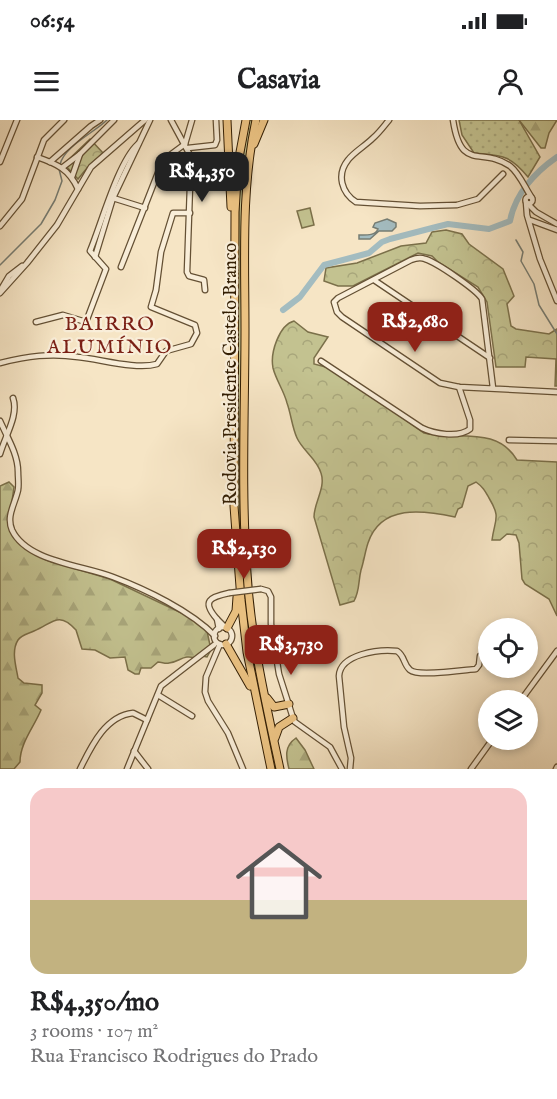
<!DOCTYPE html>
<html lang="en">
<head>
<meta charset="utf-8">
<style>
	:root { --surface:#fff; --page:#f2f2f2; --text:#202124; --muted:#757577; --accent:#8f2418 }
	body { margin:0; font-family:"IM FELL English",serif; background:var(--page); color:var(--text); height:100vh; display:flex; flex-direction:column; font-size:22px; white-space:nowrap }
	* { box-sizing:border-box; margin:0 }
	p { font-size:20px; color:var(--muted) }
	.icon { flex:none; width:33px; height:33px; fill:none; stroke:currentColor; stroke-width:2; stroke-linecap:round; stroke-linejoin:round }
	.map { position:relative; height:649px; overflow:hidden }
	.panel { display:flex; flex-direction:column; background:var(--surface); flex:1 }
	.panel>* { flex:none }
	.fabs { position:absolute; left:478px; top:498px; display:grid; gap:12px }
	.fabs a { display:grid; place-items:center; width:60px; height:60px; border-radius:50%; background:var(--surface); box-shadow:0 3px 9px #0003; font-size:30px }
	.price { position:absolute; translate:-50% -51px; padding:0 14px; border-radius:12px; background:var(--accent); color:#fff; font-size:20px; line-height:39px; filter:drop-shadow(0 2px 3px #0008) }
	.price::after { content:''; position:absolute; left:50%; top:36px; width:18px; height:14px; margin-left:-9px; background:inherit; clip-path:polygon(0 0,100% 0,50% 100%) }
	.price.current { background:#222; color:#fff }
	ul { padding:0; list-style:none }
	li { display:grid; align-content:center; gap:12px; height:318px; padding:0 30px }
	li span { display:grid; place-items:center; height:186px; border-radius:18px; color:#555 }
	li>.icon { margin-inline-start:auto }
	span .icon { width:108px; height:108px; fill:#fffc; stroke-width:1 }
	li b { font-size:26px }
	.status { display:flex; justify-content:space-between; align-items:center; height:42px; padding:0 30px; background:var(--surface); direction:ltr }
	.status svg { height:16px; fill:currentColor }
	header { display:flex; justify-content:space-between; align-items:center; height:78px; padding:0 30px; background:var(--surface); font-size:27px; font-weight:700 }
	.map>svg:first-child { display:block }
</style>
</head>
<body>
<div class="status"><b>06:54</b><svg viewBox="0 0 49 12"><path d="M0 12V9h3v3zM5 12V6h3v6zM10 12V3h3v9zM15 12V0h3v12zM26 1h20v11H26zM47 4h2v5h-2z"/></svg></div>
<header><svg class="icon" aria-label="menu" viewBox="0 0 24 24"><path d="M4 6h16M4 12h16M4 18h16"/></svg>Casavia<svg class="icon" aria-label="person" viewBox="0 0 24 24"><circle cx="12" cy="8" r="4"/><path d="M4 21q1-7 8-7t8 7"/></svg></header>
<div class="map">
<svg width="557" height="649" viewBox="0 0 557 649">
	<defs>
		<pattern id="grass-dots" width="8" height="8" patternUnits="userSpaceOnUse" patternTransform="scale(1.5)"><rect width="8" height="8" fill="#c3c290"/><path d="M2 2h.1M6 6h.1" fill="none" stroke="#a8a67b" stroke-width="1.8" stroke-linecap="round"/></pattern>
		<pattern id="forest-firs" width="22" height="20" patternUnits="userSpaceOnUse" patternTransform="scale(1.5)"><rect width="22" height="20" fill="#c3c290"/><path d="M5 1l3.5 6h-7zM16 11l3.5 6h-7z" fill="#a8a67b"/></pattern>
		<pattern id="park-crowns" width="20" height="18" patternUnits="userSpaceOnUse" patternTransform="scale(1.5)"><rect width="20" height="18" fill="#c3c290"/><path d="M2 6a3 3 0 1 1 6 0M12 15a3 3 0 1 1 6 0" fill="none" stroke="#a8a67b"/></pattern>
	</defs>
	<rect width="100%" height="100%" fill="#f6e5c5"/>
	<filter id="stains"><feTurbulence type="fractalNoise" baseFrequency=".00333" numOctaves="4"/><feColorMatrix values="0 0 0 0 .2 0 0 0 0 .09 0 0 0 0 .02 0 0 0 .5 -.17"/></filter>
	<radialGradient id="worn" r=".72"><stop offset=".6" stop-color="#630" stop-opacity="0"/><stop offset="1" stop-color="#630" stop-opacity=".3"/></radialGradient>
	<g fill="url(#grass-dots)" stroke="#7b704a" stroke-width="1.5">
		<polygon points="249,0 254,0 243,174 239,352 240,416 250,515 277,649 275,649 255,558 248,515 242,474 237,397 239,60"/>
		<path d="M459 0H519L540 37 528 57C509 34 502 36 474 33L462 15Z"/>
	</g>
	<g fill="url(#forest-firs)" stroke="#7b704a" stroke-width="1.5">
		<polygon points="519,0 557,0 549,13 545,28 541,28"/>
		<path d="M9 362 14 367 9 402 22 425 46 440 110 459 190 497 207 511 211 530 207 537 202 536 199 539C182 533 181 542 169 543 165 544 162 542 158 542L151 548H141L139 554H135L128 550 125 537 110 538 95 530 82 529 76 510C58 490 52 504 34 511 28 514 22 514 18 520 11 531 16 546 18 558L24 563 42 565V573L35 585 41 590C34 607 20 623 20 642L14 649H0V366Z"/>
		<path d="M296 618 305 630 314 649H289C286 637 284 626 296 618Z"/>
	</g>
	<g fill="url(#park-crowns)" stroke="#7b704a" stroke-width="1.5">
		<polygon points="90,19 103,33 87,48 78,59 64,44"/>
		<polygon points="446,110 462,114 469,124 503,149 514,176 507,184 511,206 516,209 549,214 557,209 557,266 555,266 556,239 526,237 525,247 496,247 487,182 478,167 438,142 432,136 418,133 353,166 338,166 324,161 326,148 357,143 401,126 426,123 432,112"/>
		<path d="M294 201 308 212 328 217 314 238V244L333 249 424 313C457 321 496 305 517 340L557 342V496L549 479 525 464 522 459 519 423 516 415 507 414 500 420H492C495 398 501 398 489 378 485 371 483 367 476 362L468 366 462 387 458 389 455 397C423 390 381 384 368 423 365 432 364 441 361 450 358 462 360 470 354 481L340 485 314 397C314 382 326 368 321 353 317 339 303 331 297 318 292 307 291 294 287 283 284 271 276 260 273 248 270 233 279 205 294 201Z"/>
	</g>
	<polygon fill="#c3c290" stroke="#7b704a" stroke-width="1.5" points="310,88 314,105 302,108 297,91"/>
	<path fill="#a3bcc0" stroke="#767d74" stroke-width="1.5" d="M387 99 396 103V107L392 111H379L370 119H359V115C366 115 375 116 378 109L373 107 375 103Z"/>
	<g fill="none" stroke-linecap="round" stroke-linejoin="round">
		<g stroke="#767d74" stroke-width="1.5">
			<path d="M60 45C63 27 95 12 107 0"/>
			<polyline points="516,120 523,132 521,141 534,164 539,185 557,214"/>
			<polyline points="0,145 41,104 55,80 62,61 59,49"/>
		</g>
		<path stroke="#a3bcc0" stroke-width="6" d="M283 190 300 177 324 145 369 133 382 122 390 119 436 107 448 104 489 109 510 101C515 74 535 52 557 37"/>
		<defs>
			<g id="minor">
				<polyline points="171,0 191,37 187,152 189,156 204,160 205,170"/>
				<path d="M389 0C384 6 379 13 373 18 365 26 354 32 348 40 336 55 342 73 356 82L420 86 457 85 478 79 503 54"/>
				<path d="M453 0C461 53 481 26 510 46 520 54 525 68 532 78"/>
				<polyline points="185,24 192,0"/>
				<polyline points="188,28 215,25 217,20 216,0"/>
				<path d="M37 37C57 44 69 49 78 69"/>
				<polyline points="0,42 17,0"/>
				<polyline points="50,42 91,6 100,0"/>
				<polyline points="63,47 80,34 114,0"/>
				<polyline points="72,57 80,34"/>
				<circle cx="529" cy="80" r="3.5"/>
				<polyline points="113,78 145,88"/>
				<polyline points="526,82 527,95 540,139 557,181"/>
				<polyline points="528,84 536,92 557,104"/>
				<polyline points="530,100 557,110"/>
				<polyline points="0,106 22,79 44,20 64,0"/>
				<polyline points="95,137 113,78 150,0"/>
				<polyline points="121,147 161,45 166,38 185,24"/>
				<polyline points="374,160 490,238"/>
				<polyline points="0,171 9,156 22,146"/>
				<polyline points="0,173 27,143 57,105 91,47 145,0"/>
				<path d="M36 202 63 195 86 202 106 149 90 131C101 105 118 42 138 24"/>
				<path d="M321 241 422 308C434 314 459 318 470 309V300L459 267"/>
				<path d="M0 243C28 236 50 233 78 237 100 239 136 250 157 244L166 231 191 224 197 213 195 205 151 187 156 170 161 132 173 93H190"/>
				<path d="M493 268 482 179C477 170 436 142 425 139 420 137 416 138 411 140L338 178 334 182 337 192 342 197 440 263 459 267 557 272"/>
				<path d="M0 301C7 317 18 334 18 352 18 358 19 364 18 370 15 384 6 396 12 410 27 442 83 445 113 457 145 469 191 491 215 516"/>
				<polyline points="509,320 557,321"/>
				<path d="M0 334C5 316 19 295 13 278"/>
				<polyline points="261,469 268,471 271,477 271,504 279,554 293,598 295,602 330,627 342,649"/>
				<path d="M217 499C201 481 210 477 229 473"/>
				<circle cx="223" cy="516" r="9"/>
				<polyline points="219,509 217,499 225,507"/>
				<polyline points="220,524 206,557 205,572 208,581 228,613 243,649"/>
				<polyline points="158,575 192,596"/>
				<polyline points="521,580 557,531"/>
				<polyline points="134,631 148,649"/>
				<path d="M80 649C91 627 105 596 133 593L147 600"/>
				<polyline points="127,649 161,566 214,525"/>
				<path d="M350 649 351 638 344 607 339 556C340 534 379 529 397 531 405 536 403 544 410 550 418 557 464 550 476 549L479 545 480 536"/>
				<polyline points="471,649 492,620"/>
				<polyline points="556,649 557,647"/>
			</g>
			<g id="highway">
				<polyline points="227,0 231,87"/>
				<polyline points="246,0 238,43 235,92 234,386 241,480 247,532 271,649"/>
				<path d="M256 0C241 68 245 139 245 208 245 289 241 371 247 453 251 519 266 584 280 649"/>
				<polyline points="254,24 264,0"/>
				<polyline points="227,508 236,491 237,477"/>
				<polyline points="226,524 250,566"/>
				<polyline points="267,578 274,587 289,584"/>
				<polyline points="275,618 279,607 293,598"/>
			</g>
		</defs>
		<use href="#minor" stroke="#645034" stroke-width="7"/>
		<use href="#highway" stroke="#331e03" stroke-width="9"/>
		<use href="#minor" stroke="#f9eed9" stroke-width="4.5"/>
		<use href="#highway" stroke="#ebc282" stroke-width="7"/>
		<defs>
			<polyline id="minor-bridge" points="229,473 261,469"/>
		</defs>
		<use href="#minor-bridge" stroke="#645034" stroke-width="7" stroke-linecap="butt"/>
		<use href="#minor-bridge" stroke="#f9eed9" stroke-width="4.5"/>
	</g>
	<g text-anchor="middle" stroke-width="4.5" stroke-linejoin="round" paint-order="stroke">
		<g font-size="18" fill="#331e03" stroke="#f9eed9">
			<text transform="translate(230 254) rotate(-90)" y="6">Rodovia Presidente Castelo Branco</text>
		</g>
		<g font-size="20" letter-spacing="1.5" fill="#7a1f14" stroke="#f9eed9">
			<text x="110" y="210">BAIRRO<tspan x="110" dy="23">ALUMÍNIO</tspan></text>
		</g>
	</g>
	<rect width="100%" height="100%" filter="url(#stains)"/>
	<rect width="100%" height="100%" fill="url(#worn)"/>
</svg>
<div class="fabs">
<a><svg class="icon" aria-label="locate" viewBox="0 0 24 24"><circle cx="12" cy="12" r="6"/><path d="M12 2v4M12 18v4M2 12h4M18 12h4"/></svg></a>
<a><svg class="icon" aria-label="layers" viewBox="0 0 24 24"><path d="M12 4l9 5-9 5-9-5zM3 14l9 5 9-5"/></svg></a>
</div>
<b class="price current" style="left:202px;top:83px">R$4,350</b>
<b class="price" style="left:415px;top:233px">R$2,680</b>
<b class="price" style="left:244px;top:460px">R$2,130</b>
<b class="price" style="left:291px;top:556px">R$3,730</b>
</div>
<section class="panel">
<ul>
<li><span style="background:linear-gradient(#f6c9c9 60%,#c2b280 0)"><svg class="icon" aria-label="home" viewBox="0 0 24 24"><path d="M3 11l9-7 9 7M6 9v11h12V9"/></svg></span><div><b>R$4,350/mo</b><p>3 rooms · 107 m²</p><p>Rua Francisco Rodrigues do Prado</p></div></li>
</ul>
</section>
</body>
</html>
